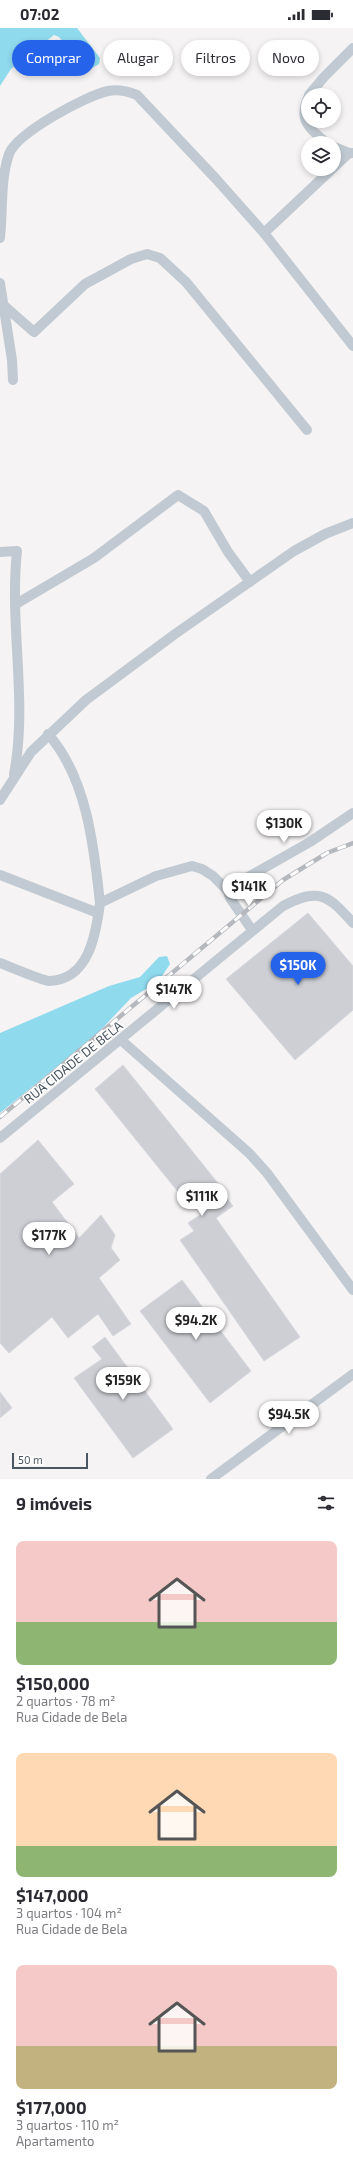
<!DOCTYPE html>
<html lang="pt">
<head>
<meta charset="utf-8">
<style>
	:root { --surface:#fff; --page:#f2f2f3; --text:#2b2b33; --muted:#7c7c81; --accent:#2563eb }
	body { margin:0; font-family:"Exo 2",sans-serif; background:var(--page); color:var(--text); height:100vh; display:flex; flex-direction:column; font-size:15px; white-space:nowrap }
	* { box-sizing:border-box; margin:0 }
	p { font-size:13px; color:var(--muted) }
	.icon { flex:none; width:22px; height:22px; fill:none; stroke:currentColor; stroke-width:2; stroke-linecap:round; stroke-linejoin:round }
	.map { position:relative; height:1451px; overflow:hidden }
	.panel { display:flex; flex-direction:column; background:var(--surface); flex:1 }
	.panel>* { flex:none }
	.hud { position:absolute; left:12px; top:12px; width:329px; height:36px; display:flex; gap:8px }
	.controls { position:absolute; left:301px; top:60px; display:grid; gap:8px }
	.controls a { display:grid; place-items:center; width:40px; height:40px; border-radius:50%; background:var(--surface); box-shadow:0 2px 6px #0003; font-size:20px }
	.scale { position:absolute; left:12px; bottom:10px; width:76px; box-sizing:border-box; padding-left:4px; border:2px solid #4a5661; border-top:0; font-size:11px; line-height:14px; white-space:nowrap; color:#4a5661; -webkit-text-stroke:3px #fff; paint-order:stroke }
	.price { position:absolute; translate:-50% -34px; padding:0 9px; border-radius:14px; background:#fff; color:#222; font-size:13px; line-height:26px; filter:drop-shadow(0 1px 2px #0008) }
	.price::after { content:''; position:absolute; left:50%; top:24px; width:12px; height:9px; margin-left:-6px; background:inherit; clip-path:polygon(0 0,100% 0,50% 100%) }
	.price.on { background:var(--accent); color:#fff }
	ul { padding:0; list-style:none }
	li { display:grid; align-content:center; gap:8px; height:212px; padding:0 16px }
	li span { display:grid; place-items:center; height:124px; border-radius:8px; color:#555 }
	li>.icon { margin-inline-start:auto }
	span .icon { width:72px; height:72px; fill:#fffc; stroke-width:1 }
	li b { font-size:17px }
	h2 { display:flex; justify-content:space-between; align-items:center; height:48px; padding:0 16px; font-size:17px }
	.tag { padding:0 14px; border-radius:18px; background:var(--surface); box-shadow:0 2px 6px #0003; font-size:14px; line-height:36px }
	.tag.on { background:var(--accent); color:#fff }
	.status { display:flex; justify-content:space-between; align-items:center; height:28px; padding:0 20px; background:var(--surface); direction:ltr }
	.status svg { height:11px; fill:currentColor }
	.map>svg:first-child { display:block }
</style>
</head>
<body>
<div class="status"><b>07:02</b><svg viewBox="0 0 49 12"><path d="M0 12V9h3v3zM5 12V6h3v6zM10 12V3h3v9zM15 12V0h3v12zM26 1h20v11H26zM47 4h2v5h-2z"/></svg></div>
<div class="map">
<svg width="353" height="1451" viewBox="0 0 353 1451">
	<rect width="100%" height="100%" fill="#f5f3f3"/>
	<g fill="#90daee">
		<polygon points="0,0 77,0 100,30 99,36 92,40 84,40 59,9 54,7 11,41 0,58"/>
		<polygon points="167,928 170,936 158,954 131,970 96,1007 0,1085 0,1005 109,958 140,949 159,929"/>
	</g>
	<g fill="#cdcfd5" stroke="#d7d9de">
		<polygon points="308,885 353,938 353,982 295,1032 226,951"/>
		<polygon points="123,1037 225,1164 223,1165 233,1178 216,1190 300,1309 264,1333 180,1212 194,1203 188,1195 215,1177 199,1156 183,1170 95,1061"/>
		<polygon points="38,1112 74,1156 52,1174 79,1210 101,1187 115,1207 111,1220 120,1232 99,1250 131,1296 113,1308 98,1286 68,1310 52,1289 9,1325 0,1315 0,1146"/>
		<polygon points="182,1252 251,1343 210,1375 140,1283"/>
		<polygon points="105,1309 173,1401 133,1430 74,1350 102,1331 92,1319"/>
		<polygon points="0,1364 12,1380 0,1390"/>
	</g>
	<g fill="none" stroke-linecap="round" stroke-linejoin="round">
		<g stroke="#c1cad2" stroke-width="10">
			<polyline points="309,67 324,49 353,20"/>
			<path d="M308 70C298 92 310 102 327 115"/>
			<polyline points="334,119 349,125 353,125"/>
			<polyline points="334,139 349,125"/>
			<polyline points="264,205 353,318"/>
			<path d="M0 210C3 183 0 152 9 126 17 105 85 68 108 63 118 61 127 63 137 67L217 152 264 205 332 141"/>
			<polyline points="0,255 12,332 13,352"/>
			<polyline points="0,274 34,304 85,256 131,231 147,226 160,230 186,254 307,402"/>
			<path d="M0 524 17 523C9 597 28 674 14 746"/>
			<polyline points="16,576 94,530 178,467 204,483 228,524 250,554"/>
			<path d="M48 706C87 750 94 819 100 875"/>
			<polyline points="0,772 31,724 86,672 175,606 294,523 325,506 353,495"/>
			<polyline points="0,847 98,885"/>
			<polyline points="228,863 234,857 310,814 353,785"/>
			<path d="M0 935C8 938 43 953 49 953 89 952 96 906 100 875L156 848 192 838 202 841 213 848 228 863 230 870 252 902"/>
			<polyline points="121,1012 249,1125 267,1145 353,1262"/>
			<path d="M0 1110 283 878C319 859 328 867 353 895"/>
			<polyline points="211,1451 353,1346"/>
		</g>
		<defs>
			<polyline id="rail" points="0,1089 283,852 327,825 353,815"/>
		</defs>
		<use href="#rail" stroke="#b5b8bd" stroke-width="4.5"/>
		<use href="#rail" stroke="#fff" stroke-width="3" stroke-dasharray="9" stroke-linecap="butt"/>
	</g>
	<g text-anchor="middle" stroke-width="3" stroke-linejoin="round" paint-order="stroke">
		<g font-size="13" fill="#4a5661" stroke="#fff">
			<text transform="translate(73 1034) rotate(-39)" y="5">RUA CIDADE DE BELA</text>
		</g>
	</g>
</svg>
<div class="controls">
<a><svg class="icon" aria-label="locate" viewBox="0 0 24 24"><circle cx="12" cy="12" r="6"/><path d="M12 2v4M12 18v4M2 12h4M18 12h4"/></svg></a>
<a><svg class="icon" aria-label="layers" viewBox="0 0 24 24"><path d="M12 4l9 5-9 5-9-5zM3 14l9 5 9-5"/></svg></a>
</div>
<div class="scale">50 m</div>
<b class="price" style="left:284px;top:816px">$130K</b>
<b class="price" style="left:249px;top:879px">$141K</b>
<b class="price on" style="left:298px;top:958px">$150K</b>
<b class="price" style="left:174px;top:982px">$147K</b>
<b class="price" style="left:202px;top:1189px">$111K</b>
<b class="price" style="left:49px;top:1228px">$177K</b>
<b class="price" style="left:196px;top:1313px">$94.2K</b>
<b class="price" style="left:123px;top:1373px">$159K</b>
<b class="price" style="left:289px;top:1407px">$94.5K</b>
<div class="hud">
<a class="tag on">Comprar</a>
<a class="tag">Alugar</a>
<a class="tag">Filtros</a>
<a class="tag">Novo</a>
</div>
</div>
<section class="panel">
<h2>9 imóveis<svg class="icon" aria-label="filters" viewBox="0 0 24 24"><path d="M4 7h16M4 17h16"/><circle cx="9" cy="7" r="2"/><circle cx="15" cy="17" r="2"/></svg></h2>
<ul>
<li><span style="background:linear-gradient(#f6c9c9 65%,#8fb573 0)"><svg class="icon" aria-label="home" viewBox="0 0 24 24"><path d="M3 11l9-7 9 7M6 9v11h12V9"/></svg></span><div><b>$150,000</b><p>2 quartos · 78 m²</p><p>Rua Cidade de Bela</p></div></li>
<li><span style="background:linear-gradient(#ffd9b3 75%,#8fb573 0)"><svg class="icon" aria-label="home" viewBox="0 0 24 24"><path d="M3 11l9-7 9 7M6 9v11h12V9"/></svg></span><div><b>$147,000</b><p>3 quartos · 104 m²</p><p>Rua Cidade de Bela</p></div></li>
<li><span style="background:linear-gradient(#f6c9c9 65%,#c2b280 0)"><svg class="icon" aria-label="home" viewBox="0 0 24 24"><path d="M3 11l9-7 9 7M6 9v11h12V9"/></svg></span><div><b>$177,000</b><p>3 quartos · 110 m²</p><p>Apartamento</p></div></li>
</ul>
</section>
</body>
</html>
